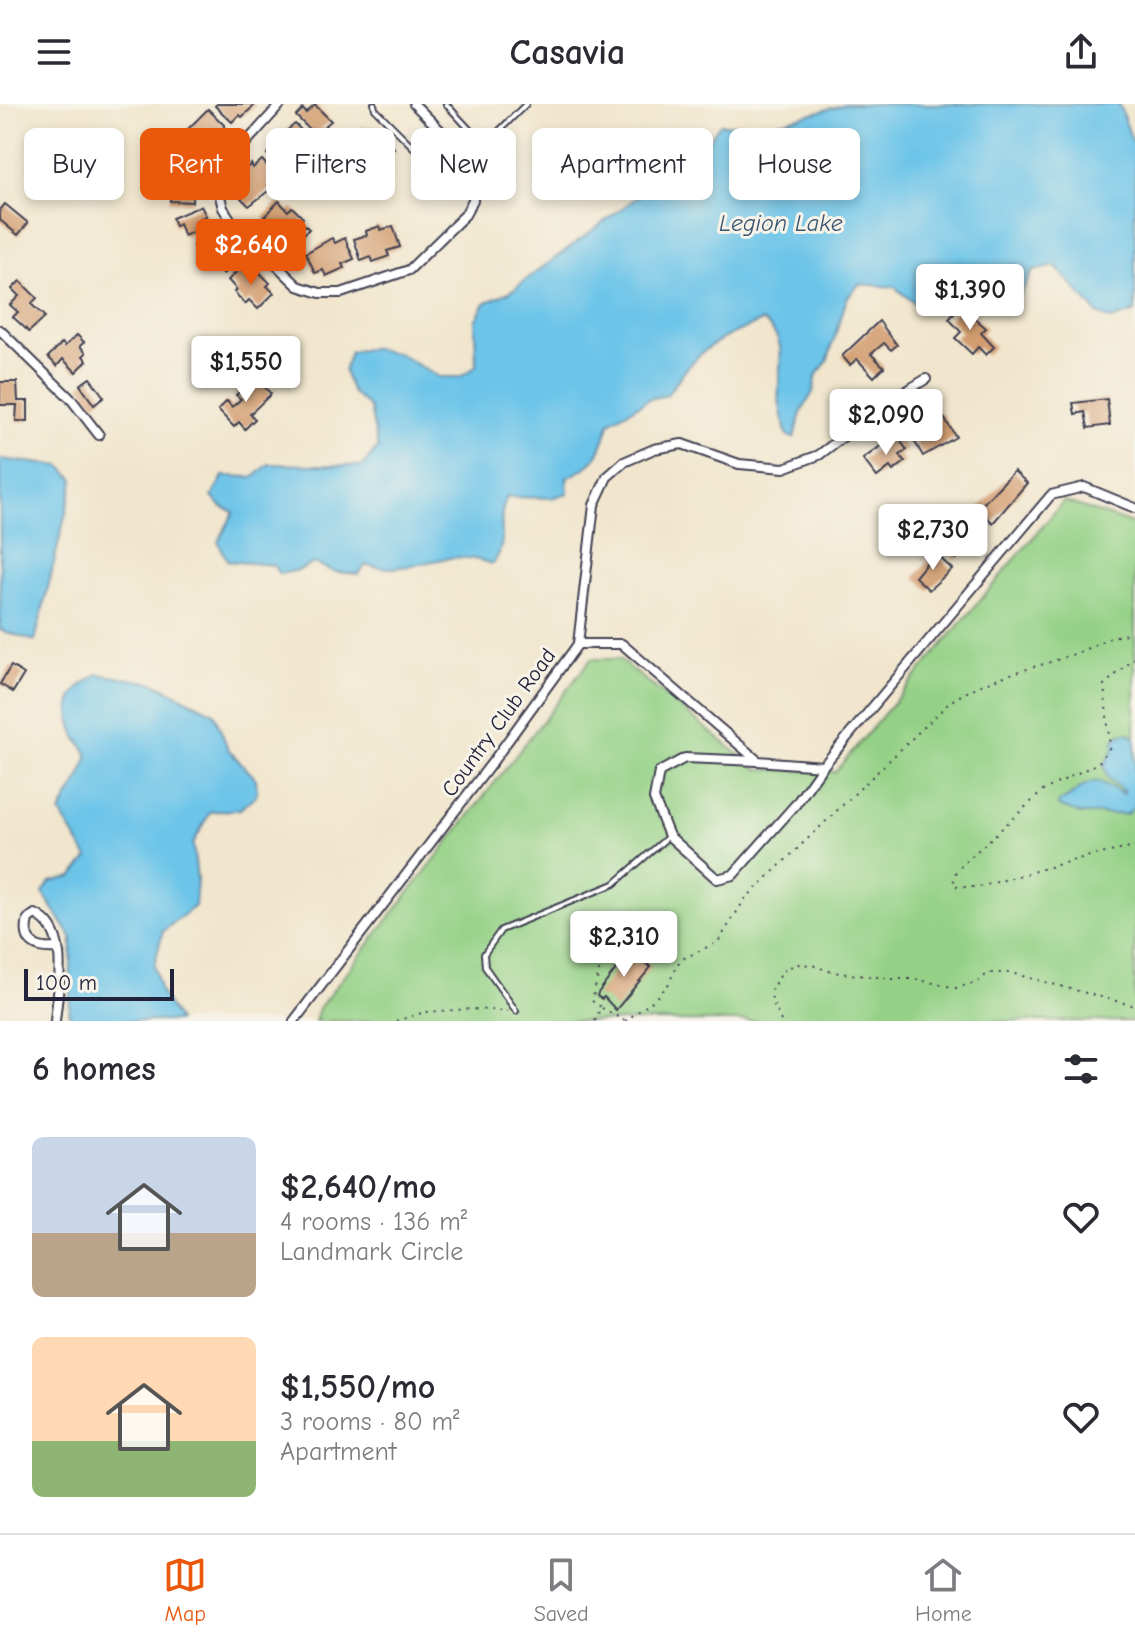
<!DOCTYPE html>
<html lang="en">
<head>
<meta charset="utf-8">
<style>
	:root { --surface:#fff; --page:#f2f2f3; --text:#2b2b33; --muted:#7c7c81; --line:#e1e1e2; --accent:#ea580c }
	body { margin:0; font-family:"Comic Neue",sans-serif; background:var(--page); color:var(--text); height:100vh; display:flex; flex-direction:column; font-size:30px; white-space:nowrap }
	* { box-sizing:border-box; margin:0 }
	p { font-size:26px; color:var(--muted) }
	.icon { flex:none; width:44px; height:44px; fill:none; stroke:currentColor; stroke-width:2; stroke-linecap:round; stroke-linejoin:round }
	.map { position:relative; height:917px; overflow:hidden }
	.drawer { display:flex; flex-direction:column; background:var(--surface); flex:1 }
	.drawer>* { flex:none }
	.banner { position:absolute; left:24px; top:24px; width:1088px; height:72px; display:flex; gap:16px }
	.scale { position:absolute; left:24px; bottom:20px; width:150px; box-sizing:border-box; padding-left:8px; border:4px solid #22223b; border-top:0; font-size:22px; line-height:28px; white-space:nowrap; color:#22223b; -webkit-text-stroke:6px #f7f3e8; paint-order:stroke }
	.price { position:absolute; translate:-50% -68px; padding:0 18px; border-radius:8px; background:#fff; color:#222; font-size:26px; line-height:52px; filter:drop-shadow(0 2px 4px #0008) }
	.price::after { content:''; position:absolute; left:50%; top:48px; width:24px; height:18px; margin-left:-12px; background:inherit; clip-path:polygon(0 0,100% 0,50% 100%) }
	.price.active { background:var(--accent); color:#fff }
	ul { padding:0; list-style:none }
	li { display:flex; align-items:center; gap:24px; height:200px; padding:0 32px }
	li span { display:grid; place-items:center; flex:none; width:224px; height:160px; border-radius:12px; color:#555 }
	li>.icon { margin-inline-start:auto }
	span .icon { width:96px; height:96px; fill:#fffc; stroke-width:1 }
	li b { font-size:34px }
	h2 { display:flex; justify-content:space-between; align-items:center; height:96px; padding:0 32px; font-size:34px }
	.pill { padding:0 28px; border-radius:12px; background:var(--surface); box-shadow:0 4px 12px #0003; font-size:28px; line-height:72px }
	.pill.active { background:var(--accent); color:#fff }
	header { display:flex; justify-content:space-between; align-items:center; height:104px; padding:0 32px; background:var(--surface); font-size:36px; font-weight:700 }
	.dock { display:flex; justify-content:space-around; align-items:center; height:112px; border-top:2px solid var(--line); background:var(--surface); font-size:22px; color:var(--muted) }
	.dock a { display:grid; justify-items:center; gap:4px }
	.dock .active { color:var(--accent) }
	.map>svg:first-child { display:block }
</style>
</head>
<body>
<header><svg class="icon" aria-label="menu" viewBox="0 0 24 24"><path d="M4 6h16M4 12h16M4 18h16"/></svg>Casavia<svg class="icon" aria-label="share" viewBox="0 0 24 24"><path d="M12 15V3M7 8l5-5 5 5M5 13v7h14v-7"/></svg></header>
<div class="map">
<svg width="1135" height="917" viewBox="0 0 1135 917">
	<rect width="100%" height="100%" fill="#f7f3e8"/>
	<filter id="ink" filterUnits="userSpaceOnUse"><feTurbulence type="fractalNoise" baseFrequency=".0125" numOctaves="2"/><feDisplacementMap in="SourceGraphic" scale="16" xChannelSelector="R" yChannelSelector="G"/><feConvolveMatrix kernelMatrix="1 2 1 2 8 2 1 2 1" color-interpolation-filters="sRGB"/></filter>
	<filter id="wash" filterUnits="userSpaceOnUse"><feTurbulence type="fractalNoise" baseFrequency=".006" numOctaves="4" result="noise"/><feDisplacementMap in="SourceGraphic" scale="32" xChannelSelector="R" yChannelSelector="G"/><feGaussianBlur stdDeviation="1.8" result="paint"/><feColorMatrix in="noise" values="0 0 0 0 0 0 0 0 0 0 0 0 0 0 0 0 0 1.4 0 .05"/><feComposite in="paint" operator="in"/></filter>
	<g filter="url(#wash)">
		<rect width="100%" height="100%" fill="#f1e6cd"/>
		<polygon fill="#94d186" stroke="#5b7a60" stroke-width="2" points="1064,397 1135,421 1135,917 315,917 319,904 591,555 619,555 757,665 835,668"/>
		<g fill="#6cc4e9" stroke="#477392" stroke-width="2">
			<path d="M846 0H1119L1135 45V208L1111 216 1098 210 1055 162 1033 167 1018 195 1006 206 997 191 972 165 953 176 922 206 895 183 859 180 847 194 827 258 817 270 813 288 801 309 794 334 787 332C784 320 780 307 779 294 776 262 792 240 763 217 713 236 696 247 667 291L649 295 610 318C599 350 599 359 567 374L568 389 552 394 507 393C493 421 512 432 493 460 447 444 434 462 391 464 383 464 374 462 366 461L358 470 335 468 313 459 299 466 279 470 273 461 228 457 218 438 234 408 222 403 212 393 223 372 254 373 269 360 362 362 378 344 370 304 352 288 344 267 350 248 371 244 399 250 439 273H460L476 262 475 217 485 199 511 187 703 44 720 20 766 22Z"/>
			<polygon points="0,355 61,362 74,375 35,537 0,526"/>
			<path d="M98 570 154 579 214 609 228 645 256 675 257 690 240 705 210 708 193 740 197 774 195 802 163 827 154 862 161 889 178 917H69L72 834 43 789 50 778 72 773 88 754 60 709C66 694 89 664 87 650 85 643 76 636 74 628 63 596 74 586 98 570Z"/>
			<path d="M1129 629 1135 633V702L1127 710H1081L1058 702 1060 697C1073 694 1083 676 1098 678 1106 679 1116 687 1123 690L1124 688 1109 675 1104 662 1114 644V636L1120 630Z"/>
		</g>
		<g id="blocks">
			<g fill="#d39d70">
				<polygon points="217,0 256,0 242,13 239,11 232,18 215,2"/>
				<polygon points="315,1 331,17 321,25 325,29 319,35 296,12 303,5 306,9"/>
				<polygon points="208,5 225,22 217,30 222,34 207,48 204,45 196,53 181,36 190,27 188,25"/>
				<polygon points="295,20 311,36 302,45 305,49 282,67 267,50 275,43 271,39"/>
				<polygon points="364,22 367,26 372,22 379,29 382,26 389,33 386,36 394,44 389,49 392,52 384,60 381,57 377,61 373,57 368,62 354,47 358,43 354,39 358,36 355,32"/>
				<polygon points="169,55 194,57 193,68 199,68 198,87 193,87 192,98 170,97 171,84 168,83"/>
				<polygon points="262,56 277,72 268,81 272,84 249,102 233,86 240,79 236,74 251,60 253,64"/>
				<polygon points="279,97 288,107 292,103 303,114 300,117 309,125 293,141 286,134 282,138 268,124 271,121 263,114"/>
				<polygon points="5,100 28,119 18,131 0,116 0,106"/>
				<polygon points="201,102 206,112 201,114 205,123 184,132 179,120 175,122 172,114"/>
				<polygon points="380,122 381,126 393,122 400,143 387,147 389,152 373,158 371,153 361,157 354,135 367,131 366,127"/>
				<polygon points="209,127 217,134 221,130 237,145 234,148 239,154 223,170 215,162 211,165 200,154 202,151 193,142"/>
				<polygon points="332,134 335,139 345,134 354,155 342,160 344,164 326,172 323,166 315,169 306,149"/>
				<polygon points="244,161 252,169 256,165 270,179 267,182 274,189 258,205 249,196 245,200 234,188 237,186 228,176"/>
				<polygon points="20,177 37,194 31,200 45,213 29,228 13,213 18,208 10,201 19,192 12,185"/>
				<polygon points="961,202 986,224 981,229 994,243 986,251 978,243 972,250 955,234 961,228 949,215"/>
				<polygon points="879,217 897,241 891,246 884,239 871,250 884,263 874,273 857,255 850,261 842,252"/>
				<polygon points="77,231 84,238 80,242 86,249 83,252 87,257 76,268 63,255 57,262 48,253 62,239 65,242"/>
				<polygon points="255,273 271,290 250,310 255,315 245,325 239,318 234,323 218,306 227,297 232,303 241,295 236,291"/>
				<polygon points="90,274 104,293 94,301 80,281"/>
				<polygon points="0,278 17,278 18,297 28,297 28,317 16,317 17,301 0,301"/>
				<polygon points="1107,295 1110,321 1088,324 1085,308 1075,310 1073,299"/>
				<polygon points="941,309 956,333 923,352 909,328"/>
				<polygon points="896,331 907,346 900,351 905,358 893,367 890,363 877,373 863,355"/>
				<polygon points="1014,367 1027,379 993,419 978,405"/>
				<polygon points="961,415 982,435 974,444 970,440 956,455 939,439"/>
				<polygon points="935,449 952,465 929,486 915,473"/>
				<polygon points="11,562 24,570 13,588 0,580"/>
				<polygon points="627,844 651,863 616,906 604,893 602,895 597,892 598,889 619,861 616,859"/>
			</g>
		</g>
	</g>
	<g filter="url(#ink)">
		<use href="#blocks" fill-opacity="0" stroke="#413f51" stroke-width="2"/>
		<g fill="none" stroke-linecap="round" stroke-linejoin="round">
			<defs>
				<g id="lane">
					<polyline points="374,0 375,5 415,45 424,46 442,28"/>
					<polyline points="446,0 484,41"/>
					<polyline points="471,55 526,0"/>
					<polyline points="516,907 485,863 484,850 501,826 614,780 669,732"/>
				</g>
				<g id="street">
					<polyline points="281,0 223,64 218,85 223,104 232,118 298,182 320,189 341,189 409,166 465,111 473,96 476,74 470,56 414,0"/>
					<polyline points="0,226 71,295 99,331"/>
					<polyline points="578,540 594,401 607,373 624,358 654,345 682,340 739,360 784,364 819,351 890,297 926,275"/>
					<polyline points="578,540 622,540 758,657 823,662"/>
					<polyline points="758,657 685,654 659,668 654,695 669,732 717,775 733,771 796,700 823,662 1051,391 1084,383 1135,404"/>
					<path d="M55 917C58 885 71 826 35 810L28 815C22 839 36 846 57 844"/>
					<polyline points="294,917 491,660 578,540"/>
				</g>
			</defs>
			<use href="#lane" stroke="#413f51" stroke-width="8"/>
			<use href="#street" stroke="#413f51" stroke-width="12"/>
			<g stroke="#413f51" stroke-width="2" stroke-dasharray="2 6" stroke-linecap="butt">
				<polyline points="1135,554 1104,581 1110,643 1098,659 1044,686 964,759 956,768 953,780 958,783 979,783 1085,753 1135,743"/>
				<polyline points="602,904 625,917"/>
				<polyline points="396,917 425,908 471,905 508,907"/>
				<polyline points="595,917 601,903 592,897 602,854 596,833"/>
				<path d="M625 917 650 899 667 883 680 856 718 838 745 795 950 598C989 572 1027 567 1071 551 1093 544 1112 528 1135 530"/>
				<polyline points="781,917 772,897 771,885 785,865 797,860 812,861 832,868 893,875 915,875 956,884 978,878 988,869 1011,869 1135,902"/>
			</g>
			<use href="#lane" stroke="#fff" stroke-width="4"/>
			<use href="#street" stroke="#fff" stroke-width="8"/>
		</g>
	</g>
	<g text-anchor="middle" stroke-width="6" stroke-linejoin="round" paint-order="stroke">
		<g font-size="22" fill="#22223b" stroke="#f7f3e8">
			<text transform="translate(498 618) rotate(-54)" y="8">Country Club Road</text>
		</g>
		<g font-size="24" font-style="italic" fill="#38536f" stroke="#f7f3e8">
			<text x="781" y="127">Legion Lake</text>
		</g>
	</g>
</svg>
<div class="scale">100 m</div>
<b class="price active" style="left:251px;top:183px">$2,640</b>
<b class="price" style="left:970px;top:228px">$1,390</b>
<b class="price" style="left:246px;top:300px">$1,550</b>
<b class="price" style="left:886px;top:353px">$2,090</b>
<b class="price" style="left:933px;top:468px">$2,730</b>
<b class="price" style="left:624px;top:875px">$2,310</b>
<div class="banner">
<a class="pill">Buy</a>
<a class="pill active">Rent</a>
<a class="pill">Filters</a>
<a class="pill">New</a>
<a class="pill">Apartment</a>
<a class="pill">House</a>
</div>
</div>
<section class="drawer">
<h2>6 homes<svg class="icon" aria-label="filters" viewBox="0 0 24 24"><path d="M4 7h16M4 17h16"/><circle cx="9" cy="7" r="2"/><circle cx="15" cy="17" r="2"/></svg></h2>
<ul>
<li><span style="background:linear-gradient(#c9d6e8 60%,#b9a48a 0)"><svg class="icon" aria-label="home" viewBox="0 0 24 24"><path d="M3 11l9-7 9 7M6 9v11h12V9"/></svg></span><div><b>$2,640/mo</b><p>4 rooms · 136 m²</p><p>Landmark Circle</p></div><svg class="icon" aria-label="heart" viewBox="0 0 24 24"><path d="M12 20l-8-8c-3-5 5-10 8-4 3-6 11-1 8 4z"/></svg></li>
<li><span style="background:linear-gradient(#ffd9b3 65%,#8fb573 0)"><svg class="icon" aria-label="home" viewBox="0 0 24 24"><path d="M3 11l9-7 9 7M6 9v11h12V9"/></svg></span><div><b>$1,550/mo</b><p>3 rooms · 80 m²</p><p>Apartment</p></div><svg class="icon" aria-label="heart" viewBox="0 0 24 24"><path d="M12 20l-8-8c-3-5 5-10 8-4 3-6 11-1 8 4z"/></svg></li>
</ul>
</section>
<nav class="dock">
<a class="active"><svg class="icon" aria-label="map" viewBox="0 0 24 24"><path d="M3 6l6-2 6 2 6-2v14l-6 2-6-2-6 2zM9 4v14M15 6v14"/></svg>Map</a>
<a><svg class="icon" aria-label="saved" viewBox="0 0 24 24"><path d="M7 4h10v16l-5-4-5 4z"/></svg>Saved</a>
<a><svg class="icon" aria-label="home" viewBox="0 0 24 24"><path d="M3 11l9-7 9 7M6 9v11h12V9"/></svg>Home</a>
</nav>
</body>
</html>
